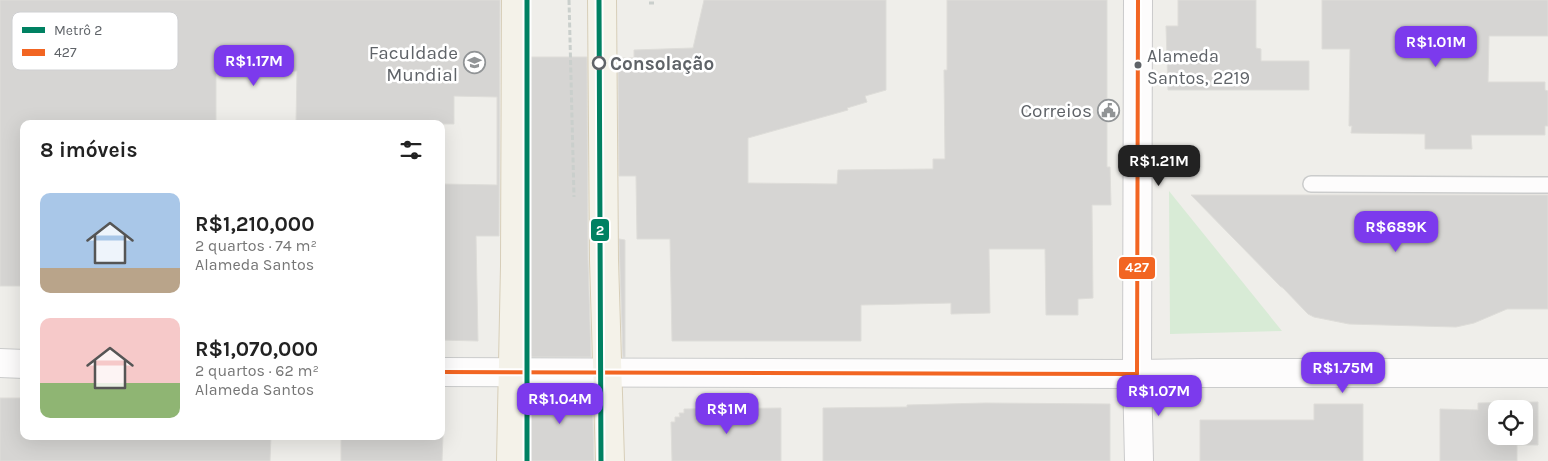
<!DOCTYPE html>
<html lang="pt">
<head>
<meta charset="utf-8">
<style>
	:root { --surface:#fff; --page:#f6f6f6; --text:#222; --muted:#767676; --accent:#7c3aed }
	body { margin:0; font-family:Karla,sans-serif; background:var(--page); color:var(--text); height:100vh; display:flex; flex-direction:column; font-size:19px; white-space:nowrap }
	* { box-sizing:border-box; margin:0 }
	p { font-size:16px; color:var(--muted) }
	.icon { flex:none; width:28px; height:28px; fill:none; stroke:currentColor; stroke-width:2; stroke-linecap:round; stroke-linejoin:round }
	.map { position:relative; flex:1; overflow:hidden }
	.drawer { position:absolute; left:20px; top:120px; width:425px; height:320px; display:flex; flex-direction:column; background:var(--surface); border-radius:10px; box-shadow:0 5px 20px #0002 }
	.drawer>* { flex:none }
	.fabs { position:absolute; left:1488px; top:400px; display:grid; gap:10px }
	.fabs a { display:grid; place-items:center; width:45px; height:45px; border-radius:10px; background:var(--surface); box-shadow:0 5px 20px #0002; font-size:25px }
	.price { position:absolute; translate:-50% -42px; padding:0 11px; border-radius:10px; background:var(--accent); color:#fff; font-size:16px; line-height:32px; filter:drop-shadow(0 1px 2px #0008) }
	.price::after { content:''; position:absolute; left:50%; top:30px; width:15px; height:11px; margin-left:-8px; background:inherit; clip-path:polygon(0 0,100% 0,50% 100%) }
	.price.current { background:#222; color:#fff }
	ul { padding:0; list-style:none }
	li { display:flex; align-items:center; gap:15px; height:125px; padding:0 20px }
	li span { display:grid; place-items:center; flex:none; width:140px; height:100px; border-radius:10px; color:#555 }
	li>.icon { margin-inline-start:auto }
	span .icon { width:60px; height:60px; fill:#fffc; stroke-width:1 }
	li b { font-size:21px }
	h2 { display:flex; justify-content:space-between; align-items:center; height:60px; padding:0 20px; font-size:21px }
	.map>svg:first-child { display:block }
</style>
</head>
<body>
<div class="map">
<svg width="1548" height="461" viewBox="0 0 1548 461">
	<rect width="100%" height="100%" fill="#efeeea"/>
	<polygon fill="#d8ebd6" points="1169,191 1282,331 1170,334"/>
	<g fill="#d6d5d3" stroke="#deddd9" fill-rule="evenodd">
		<polygon points="0,0 500,0 499,236 476,236 478,341 441,340 441,184 497,185 497,97 454,96 454,124 296,124 297,71 216,72 216,124 24,124 24,286 0,286"/>
		<polygon points="704,0 886,0 886,90 865,96 867,102 847,108 848,110 748,138 748,183 837,184 838,170 933,169 933,159 945,159 944,70 947,70 947,0 1107,0 1107,167 1110,167 1111,205 1092,205 1093,298 1078,299 1078,315 1046,315 1045,249 989,249 990,313 951,314 951,303 861,305 861,341 672,341 670,239 637,239 636,176 619,176 618,58 634,58 634,50 693,48"/>
		<polygon points="1178,0 1256,0 1256,48 1261,49 1261,61 1309,61 1309,90 1168,90 1166,26 1178,26"/>
		<polygon points="1322,0 1548,0 1548,36 1489,36 1488,82 1545,82 1545,90 1548,91 1548,126 1545,126 1545,135 1471,135 1472,149 1425,149 1425,134 1351,133 1352,126 1349,126 1350,49 1322,49"/>
		<polygon points="531,57 587,57 588,260 591,357 529,357"/>
		<polygon points="1191,195 1548,195 1548,309 1507,309 1474,323 1456,327 1349,324 1314,317 1308,314 1283,288 1280,286"/>
		<polygon points="619,239 625,240 625,357 623,357"/>
		<polygon points="528,388 592,388 594,461 527,461"/>
		<polygon points="0,398 24,398 24,436 271,436 270,461 0,461"/>
		<path d="M1538 402V445H1517V461H1440V409L1478 410V403ZM1496 409H1524V436H1496Z"/>
		<polygon points="986,403 1110,404 1110,461 823,461 823,408 907,407 907,405"/>
		<polygon points="1314,404 1363,404 1363,461 1200,461 1200,420 1314,420"/>
		<polygon points="781,408 781,461 672,461 671,422 675,422 675,417 680,417 679,413 684,413 684,409"/>
		<polygon points="341,436 443,436 442,461 341,461"/>
	</g>
	<g fill="none" stroke-linecap="round" stroke-linejoin="round">
		<defs>
			<polyline id="lane" points="1311,184 1548,185"/>
			<g id="street">
				<polyline points="0,363 24,364"/>
				<polyline points="441,372 1137,374 1202,373 1548,373"/>
			</g>
			<polyline id="secondary" points="1138,0 1137,374 1139,461"/>
			<g id="primary">
				<polyline points="602,0 604,260 610,461"/>
				<polyline points="511,461 515,266 516,0"/>
			</g>
		</defs>
		<use href="#lane" stroke="#cbcccc" stroke-width="18"/>
		<use href="#street" stroke="#cbcccc" stroke-width="30"/>
		<use href="#secondary" stroke="#cacacb" stroke-width="30"/>
		<use href="#primary" stroke="#d7ceb8" stroke-width="30"/>
		<g stroke="#cacfcc" stroke-width="3" stroke-dasharray="5 2.5" stroke-linecap="butt">
			<polyline points="569,0 574,197"/>
			<polyline points="649,3 654,3"/>
		</g>
		<use href="#lane" stroke="#fdfcfc" stroke-width="15"/>
		<use href="#street" stroke="#fdfcfc" stroke-width="28"/>
		<use href="#secondary" stroke="#fdfcfc" stroke-width="28"/>
		<use href="#primary" stroke="#f4f2e9" stroke-width="28"/>
		<defs>
			<polyline id="bus-1" points="441,372 1137,374 1138,0"/>
		</defs>
		<use href="#bus-1" stroke="#fff" stroke-width="8"/>
		<use href="#bus-1" stroke="#f26522" stroke-width="4"/>
		<defs>
			<g id="metro-1">
				<polyline points="527,0 527,461"/>
				<polyline points="599,0 601,461"/>
			</g>
		</defs>
		<use href="#metro-1" stroke="#fff" stroke-width="9"/>
		<use href="#metro-1" stroke="#008162" stroke-width="5"/>
	</g>
	<defs>
		<symbol id="university-ring" viewBox="-11 -11 22 22"><circle r="9.5" fill="#fff" stroke="#919496" stroke-width="1.5"/><path d="M0-5L7-2L0 1L-7-2ZM-4 1L0 2.5L4 1V4Q0 6-4 4Z" fill="#919496"/></symbol>
		<symbol id="civic-ring" viewBox="-11 -11 22 22"><circle r="9.5" fill="#fff" stroke="#919496" stroke-width="1.5"/><path d="M-.6-6.5H3V-4.5H.6V-3L4-1V1h2V6H-6V1h2V-1L-.6-3ZM-1.2 2.5V6h2.4V2.5Z" fill="#919496"/></symbol>
	</defs>
	<g fill-rule="evenodd">
		<use href="#university-ring" x="462" y="50" width="25" height="25"/>
		<use href="#civic-ring" x="1096" y="98" width="25" height="25"/>
	</g>
	<circle fill="#fff" stroke="#5f6368" stroke-width="2.5" cx="599" cy="63" r="6"/>
	<circle fill="#5f6368" stroke="#fff" stroke-width="2" cx="1138" cy="65" r="4.5"/>
	<g text-anchor="middle" stroke-width="5" stroke-linejoin="round" paint-order="stroke">
		<g font-size="18" fill="#5f6368" stroke="#fff" text-anchor="start">
			<text x="1147" y="62">Alameda<tspan x="1147" dy="22">Santos, 2219</tspan></text>
		</g>
		<g font-size="19" fill="#5f6368" stroke="#fff" text-anchor="end">
			<text x="458" y="59">Faculdade<tspan x="458" dy="22">Mundial</tspan></text>
			<text x="1092" y="117">Correios</text>
		</g>
		<g font-size="19" font-weight="bold" fill="#5f6368" stroke="#fff" text-anchor="start">
			<text x="610" y="70">Consolação</text>
		</g>
	</g>
	<rect x="12" y="12" width="166" height="58" rx="8" fill="#fff" stroke="#cfd0d2" stroke-width="1"/>
	<rect x="22" y="27" width="23" height="6" fill="#008162"/>
	<rect x="22" y="49" width="23" height="7" fill="#f26522"/>
	<g font-size="14" fill="#5f6368">
		<text x="54" y="35">Metrô 2</text>
		<text x="54" y="57">427</text>
	</g>
	<g stroke="#fff" stroke-width="2">
		<rect x="590" y="218" width="20" height="24" rx="5" fill="#008162"/>
		<rect x="1118" y="256" width="38" height="24" rx="5" fill="#f26522"/>
	</g>
	<g font-size="14" text-anchor="middle" font-weight="bold" fill="#fff">
		<text x="600" y="235">2</text>
		<text x="1137" y="272">427</text>
	</g>
</svg>
<div class="fabs">
<a><svg class="icon" aria-label="locate" viewBox="0 0 24 24"><circle cx="12" cy="12" r="6"/><path d="M12 2v4M12 18v4M2 12h4M18 12h4"/></svg></a>
</div>
<b class="price" style="left:1436px;top:68px">R$1.01M</b>
<b class="price" style="left:254px;top:87px">R$1.17M</b>
<b class="price current" style="left:1159px;top:187px">R$1.21M</b>
<b class="price" style="left:1396px;top:253px">R$689K</b>
<b class="price" style="left:1343px;top:394px">R$1.75M</b>
<b class="price" style="left:1159px;top:417px">R$1.07M</b>
<b class="price" style="left:560px;top:425px">R$1.04M</b>
<b class="price" style="left:727px;top:435px">R$1M</b>
<section class="drawer">
<h2>8 imóveis<svg class="icon" aria-label="filters" viewBox="0 0 24 24"><path d="M4 7h16M4 17h16"/><circle cx="9" cy="7" r="2"/><circle cx="15" cy="17" r="2"/></svg></h2>
<ul>
<li><span style="background:linear-gradient(#a9c7e8 75%,#b9a48a 0)"><svg class="icon" aria-label="home" viewBox="0 0 24 24"><path d="M3 11l9-7 9 7M6 9v11h12V9"/></svg></span><div><b>R$1,210,000</b><p>2 quartos · 74 m²</p><p>Alameda Santos</p></div></li>
<li><span style="background:linear-gradient(#f6c9c9 65%,#8fb573 0)"><svg class="icon" aria-label="home" viewBox="0 0 24 24"><path d="M3 11l9-7 9 7M6 9v11h12V9"/></svg></span><div><b>R$1,070,000</b><p>2 quartos · 62 m²</p><p>Alameda Santos</p></div></li>
</ul>
</section>
</div>
</body>
</html>
